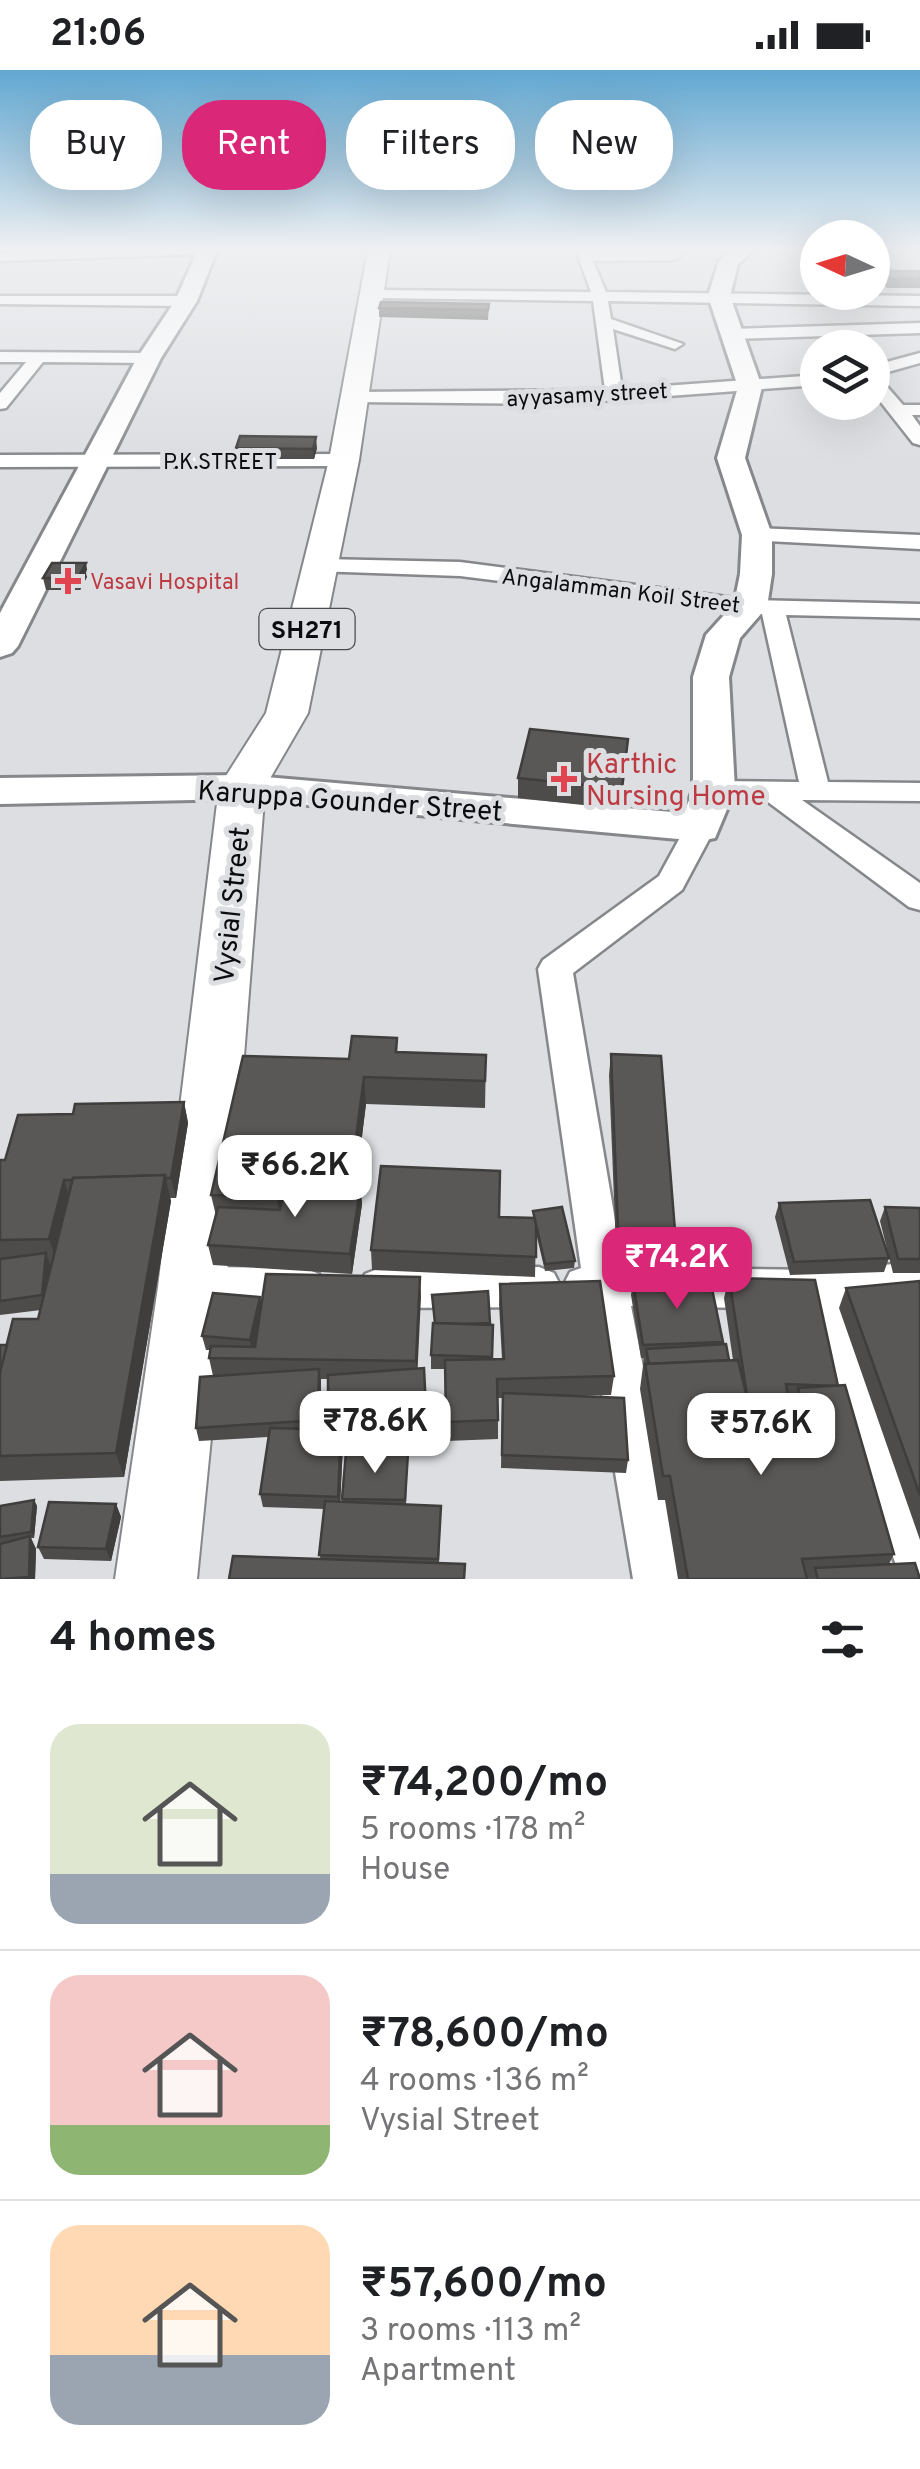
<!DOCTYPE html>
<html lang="en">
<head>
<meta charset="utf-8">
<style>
	:root { --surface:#fff; --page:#f6f6f6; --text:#202124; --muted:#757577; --line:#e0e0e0; --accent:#db2777 }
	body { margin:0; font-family:Overpass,sans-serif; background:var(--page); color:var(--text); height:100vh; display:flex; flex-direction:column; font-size:38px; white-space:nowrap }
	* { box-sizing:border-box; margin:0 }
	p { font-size:32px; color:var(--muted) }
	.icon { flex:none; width:55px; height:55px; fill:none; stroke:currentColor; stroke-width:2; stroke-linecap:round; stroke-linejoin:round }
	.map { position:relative; height:1509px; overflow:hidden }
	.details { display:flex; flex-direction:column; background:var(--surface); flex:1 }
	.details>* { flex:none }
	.top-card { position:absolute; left:30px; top:30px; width:860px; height:90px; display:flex; gap:20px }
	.needle { width:65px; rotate:274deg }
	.fabs { position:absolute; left:800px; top:150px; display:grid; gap:20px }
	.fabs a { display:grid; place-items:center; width:90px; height:90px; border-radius:50%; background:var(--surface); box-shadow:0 10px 40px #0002; font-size:50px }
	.price { position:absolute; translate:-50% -85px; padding:0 22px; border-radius:20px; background:#fff; color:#222; font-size:32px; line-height:65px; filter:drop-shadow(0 2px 5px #0008) }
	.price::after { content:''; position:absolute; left:50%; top:60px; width:30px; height:22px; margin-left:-15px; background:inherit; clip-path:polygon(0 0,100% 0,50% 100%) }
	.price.selected { background:var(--accent); color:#fff }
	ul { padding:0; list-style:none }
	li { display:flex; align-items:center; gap:30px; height:250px; padding:0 50px }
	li+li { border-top:2px solid var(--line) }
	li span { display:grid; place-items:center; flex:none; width:280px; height:200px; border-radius:30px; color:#555 }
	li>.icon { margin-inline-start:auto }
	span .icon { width:120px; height:120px; fill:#fffc; stroke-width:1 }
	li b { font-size:42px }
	h2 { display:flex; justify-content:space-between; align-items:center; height:120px; padding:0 50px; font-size:42px }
	.chip { padding:0 35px; border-radius:40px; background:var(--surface); box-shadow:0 10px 40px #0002; font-size:35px; line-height:90px }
	.chip.selected { background:var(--accent); color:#fff }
	.status { display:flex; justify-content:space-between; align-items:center; height:70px; padding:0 50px; background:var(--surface); direction:ltr }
	.status svg { height:28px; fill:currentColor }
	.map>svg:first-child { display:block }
</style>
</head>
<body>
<div class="status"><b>21:06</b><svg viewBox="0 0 49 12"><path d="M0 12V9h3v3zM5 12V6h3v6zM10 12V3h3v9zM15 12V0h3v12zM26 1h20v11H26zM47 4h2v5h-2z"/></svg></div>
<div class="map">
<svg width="920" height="1509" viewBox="0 0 920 1509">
	<rect width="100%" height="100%" fill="#dcdee1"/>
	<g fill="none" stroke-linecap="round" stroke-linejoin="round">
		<defs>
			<g id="street">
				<polygon points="97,180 210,180 203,184 0,191 0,183"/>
				<polygon points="576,180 688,180 675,190 593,191 606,222 920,226 920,236 608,231 611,249 683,274 675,279 613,259 622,319 818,305 818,315 559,334 356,332 347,327 356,322 605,320 593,231 375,228 368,224 375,220 591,222"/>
				<polygon points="872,180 878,180 891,202 881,202 872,191"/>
				<polygon points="0,226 186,226 194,231 186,236 0,234"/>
				<polygon points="920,253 920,263 730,269 722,264 730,259"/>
				<polygon points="0,282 149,283 157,288 149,293 43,292 6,338 0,339 0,323 26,292 0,292"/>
				<polygon points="920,283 920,293 877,305 903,335 920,335 920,345 912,345 920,356 920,375 913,373 872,321 872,296"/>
				<polygon points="0,385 344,384 354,390 344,396 0,397"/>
				<polygon points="757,458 920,465 920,479 749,470 749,460"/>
				<polygon points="323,489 460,492 750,530 920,534 920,548 786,545 828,712 920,713 920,731 802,730 920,813 920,840 909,837 764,729 714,729 699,720 714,711 799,712 762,544 460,506 315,501 312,496"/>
				<polygon points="700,748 715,758 682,820 573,903 623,1197 819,1200 920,1192 920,1230 847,1237 920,1427 920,1509 901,1509 804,1239 631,1236 685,1509 633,1509 587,1236 570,1230 563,1216 570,1202 581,1198 538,899 543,890 659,806 689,751"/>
				<polygon points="192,1197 304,1198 319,1204 326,1218 319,1232 304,1238 192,1237 177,1231 170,1217 177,1203"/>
				<polygon points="539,1197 554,1203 561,1217 554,1231 539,1237 380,1238 365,1232 358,1218 365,1204 380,1198"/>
			</g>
			<g id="secondary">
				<polygon points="198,180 217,180 197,231 161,288 18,576 12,583 0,587 0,543 137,288 175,231"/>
				<polygon points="732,180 754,180 738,194 730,226 762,317 745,388 772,465 772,504 767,537 740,568 729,607 735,720 715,768 700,771 242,729 0,734 0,708 242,705 684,743 693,720 693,607 706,565 734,534 740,504 742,465 717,388 738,317 708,226 719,191"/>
			</g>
			<polygon id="primary" points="368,180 390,180 359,390 308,643 265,717 226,1217 197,1509 115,1509 158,1217 219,717 266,643 329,390"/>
		</defs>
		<use href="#street" stroke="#86878a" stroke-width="5"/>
		<use href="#secondary" stroke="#86878a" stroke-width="6"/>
		<use href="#primary" stroke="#86878a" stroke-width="4"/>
		<use href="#street" fill="#fff" fill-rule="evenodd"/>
		<use href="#secondary" fill="#fff" fill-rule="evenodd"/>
		<use href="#primary" fill="#fff" fill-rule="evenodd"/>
	</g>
	<g fill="#4d4c4a" fill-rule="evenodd">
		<polygon points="881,201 920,201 920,218 887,218 880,209"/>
		<polygon points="489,234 488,250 379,247 379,238"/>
		<polygon points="236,378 317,378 314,389 238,389"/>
		<polygon points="88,505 80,520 46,520 43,508"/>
		<polygon points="628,669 620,739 518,728 518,708"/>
		<polygon points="398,982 486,985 485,1038 366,1034 356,1113 362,1134 352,1204 213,1195 208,1175 216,1146 211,1125 349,989"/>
		<polygon points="611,984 677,1186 673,1207 617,1204 609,1005"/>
		<polygon points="184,1032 188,1053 176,1128 170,1128 171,1131 124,1407 0,1411 0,1275 7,1275 38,1249 41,1240 0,1245 0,1090 5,1090 73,1044"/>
		<polygon points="779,1133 889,1188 884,1202 790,1205 775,1147"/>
		<polygon points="885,1137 920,1138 920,1203 893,1203 880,1151"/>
		<polygon points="533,1141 575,1191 574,1198 545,1201 536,1163 535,1207 372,1200 371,1180 499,1147 533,1148"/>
		<polygon points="420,1207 417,1299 424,1298 426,1351 330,1358 328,1345 328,1309 321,1309 320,1360 341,1360 343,1374 340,1432 408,1383 406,1434 441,1436 439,1493 320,1489 324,1439 263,1437 260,1424 268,1367 199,1371 196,1358 213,1306 209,1288 210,1280 206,1280 202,1266 261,1233"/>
		<path d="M729 1208 838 1316 894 1484 889 1494 920 1509H678L665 1430H658L640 1319 644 1288H641L631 1225 633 1212 723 1272 722 1275 729 1290H733L724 1228ZM786 1334H792L789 1343 798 1377 759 1379 751 1345H782Z"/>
		<polygon points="920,1211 920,1470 839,1238 846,1218"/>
		<polygon points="500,1214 614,1306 611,1325 574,1326 628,1390 626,1403 501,1398 502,1328 498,1328 498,1369 446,1371 445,1299 431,1299 431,1285 488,1221 490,1255 493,1255 492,1289 502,1289 499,1234"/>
		<polygon points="34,1430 37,1436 34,1468 31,1468 36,1479 35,1509 0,1509 0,1436"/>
		<polygon points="116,1434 121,1447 111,1491 44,1489 38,1477"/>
	</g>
	<g fill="#3f3e3c">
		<polygon points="316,367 317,378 314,389 313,379"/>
		<polygon points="86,493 88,505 80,520 78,508"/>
		<polygon points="364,1007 366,1034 354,1131 351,1105"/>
		<polygon points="184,1032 188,1053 176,1128 171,1108"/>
		<polygon points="282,1102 285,1128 281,1154 277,1127"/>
		<polygon points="165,1105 171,1131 124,1407 116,1383"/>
		<polygon points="64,1110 71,1131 56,1189 49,1169"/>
		<polygon points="361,1114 362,1134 352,1204 350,1184"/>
		<polygon points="46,1183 51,1197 47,1239 42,1225"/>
		<polygon points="420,1207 421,1227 417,1311 416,1291"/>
		<polygon points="260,1227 263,1240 253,1283 250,1270"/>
		<polygon points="319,1299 321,1313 320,1363 318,1350"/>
		<polygon points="341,1360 343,1374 340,1439 338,1427"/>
		<polygon points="34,1430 37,1436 34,1468 31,1462"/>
		<polygon points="116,1434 121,1447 111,1491 106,1479"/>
		<polygon points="30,1466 36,1479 35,1509 23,1509"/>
	</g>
	<g fill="#5a5856" stroke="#3f3e3c" stroke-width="2.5">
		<polygon points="881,201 920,201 920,209 889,209"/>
		<polygon points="381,232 489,234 488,240 379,238"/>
		<polygon points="240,366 316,367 313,379 236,378"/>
		<polygon points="52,493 86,493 78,508 43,508"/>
		<polygon points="530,659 628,669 622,719 518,708"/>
		<polygon points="352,966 397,968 396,982 486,985 485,1011 364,1007 351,1105 282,1102 277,1127 211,1125 243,986 349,989"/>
		<polygon points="611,984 661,986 677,1186 619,1183"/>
		<polygon points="184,1032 171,1108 165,1108 165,1105 73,1108 72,1110 64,1110 49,1169 0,1170 0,1090 5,1090 18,1045 73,1044 75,1034"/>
		<polygon points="381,1096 500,1101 499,1147 536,1148 536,1187 371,1180"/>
		<polygon points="165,1105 116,1383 0,1386 0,1302 13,1249 38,1249 73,1108"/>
		<polygon points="286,1109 361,1114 350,1184 208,1175 218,1137 280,1140"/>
		<polygon points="870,1130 889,1188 794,1192 779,1133"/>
		<polygon points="562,1137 575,1191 545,1194 533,1141"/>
		<polygon points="885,1137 920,1138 920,1189 898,1189"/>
		<polygon points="46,1183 42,1225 0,1231 0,1189"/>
		<polygon points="266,1204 420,1207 416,1291 209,1288 211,1276 255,1277"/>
		<polygon points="729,1208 815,1210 838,1316 786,1314 788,1326 747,1325"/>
		<polygon points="710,1209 723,1272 643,1275 633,1212"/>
		<polygon points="600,1211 614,1306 497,1309 498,1350 446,1352 445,1290 504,1289 500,1214"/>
		<polygon points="920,1211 920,1425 846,1218"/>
		<polygon points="488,1221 490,1253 464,1254 435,1253 432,1225"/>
		<polygon points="213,1223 260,1227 250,1270 202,1266"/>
		<polygon points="433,1253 493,1255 492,1287 431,1285"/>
		<polygon points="726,1274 729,1290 649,1294 646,1279"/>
		<polygon points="0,1275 7,1275 0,1302"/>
		<polygon points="738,1290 759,1379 812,1376 798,1318 845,1315 894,1484 802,1489 807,1509 688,1509 670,1406 663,1406 645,1294"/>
		<polygon points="424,1298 426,1338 328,1345 328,1305"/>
		<polygon points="319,1299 318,1350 196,1358 200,1307"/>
		<polygon points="503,1323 624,1328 628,1390 502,1385"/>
		<polygon points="270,1358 341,1360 338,1427 260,1424"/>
		<polygon points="346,1382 408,1383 405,1430 342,1429"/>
		<polygon points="34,1430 31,1462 0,1467 0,1436"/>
		<polygon points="325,1431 441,1436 438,1489 319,1485"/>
		<polygon points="49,1432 116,1434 106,1479 38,1477"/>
		<polygon points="30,1466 29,1507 0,1509 0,1474"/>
		<polygon points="233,1486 465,1494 464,1509 229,1509"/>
		<polygon points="915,1493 920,1509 818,1509 815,1498"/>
	</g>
	<linearGradient id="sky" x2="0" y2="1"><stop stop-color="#61a7d1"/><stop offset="0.46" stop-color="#eff0f2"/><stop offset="1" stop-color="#eff0f2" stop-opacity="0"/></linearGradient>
	<rect width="920" height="391" fill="url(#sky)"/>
	<g fill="#e0444e" stroke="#dcdee1" stroke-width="4">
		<path d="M63 496h10v10h10v10h-10v10h-10v-10h-10v-10h10z"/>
		<path d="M559 694h10v10h10v10h-10v10h-10v-10h-10v-10h10z"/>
	</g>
	<g text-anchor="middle" stroke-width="10" stroke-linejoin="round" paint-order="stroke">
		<g font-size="22" fill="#0b0c0d" stroke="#dcdee1">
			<text transform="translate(587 324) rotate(-3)" y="8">ayyasamy street</text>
			<text x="220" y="399">P.K.STREET</text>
			<text transform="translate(621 520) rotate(7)" y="8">Angalamman Koil Street</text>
		</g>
		<g font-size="22" fill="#be3a42" stroke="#dcdee1" text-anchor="start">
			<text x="90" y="519">Vasavi Hospital</text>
		</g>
		<rect fill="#dcdee1" stroke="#4a4b4d" stroke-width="2.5" x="259.5" y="539" width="95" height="40" rx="8"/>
		<g font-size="25" font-weight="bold" fill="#0b0c0d">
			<text x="307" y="568">SH271</text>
		</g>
		<g font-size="28" fill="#be3a42" stroke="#dcdee1" text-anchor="start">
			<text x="586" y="703">Karthic<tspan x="586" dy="32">Nursing Home</tspan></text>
		</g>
		<g font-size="28" fill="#0b0c0d" stroke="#dcdee1">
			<text transform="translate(350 730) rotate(4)" y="10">Karuppa Gounder Street</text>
			<text transform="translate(231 835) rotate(-84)" y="10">Vysial Street</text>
		</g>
	</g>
</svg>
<div class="fabs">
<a><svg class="needle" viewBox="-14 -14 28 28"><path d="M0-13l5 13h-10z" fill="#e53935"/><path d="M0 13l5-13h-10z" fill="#757577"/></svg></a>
<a><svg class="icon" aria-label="layers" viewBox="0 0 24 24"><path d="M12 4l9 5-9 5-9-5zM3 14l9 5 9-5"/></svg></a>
</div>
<b class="price" style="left:295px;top:1150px">₹66.2K</b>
<b class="price selected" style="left:677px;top:1242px">₹74.2K</b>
<b class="price" style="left:375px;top:1406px">₹78.6K</b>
<b class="price" style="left:761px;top:1408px">₹57.6K</b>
<div class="top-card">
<a class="chip">Buy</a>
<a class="chip selected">Rent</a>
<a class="chip">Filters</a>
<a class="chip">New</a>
</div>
</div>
<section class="details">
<h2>4 homes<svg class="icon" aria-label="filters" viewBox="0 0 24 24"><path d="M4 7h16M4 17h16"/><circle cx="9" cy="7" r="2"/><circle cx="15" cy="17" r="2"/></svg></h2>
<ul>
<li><span style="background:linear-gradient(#dfe7d0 75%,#9aa5b1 0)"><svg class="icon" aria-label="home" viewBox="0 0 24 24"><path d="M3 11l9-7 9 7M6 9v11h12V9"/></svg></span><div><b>₹74,200/mo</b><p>5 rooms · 178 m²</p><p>House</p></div></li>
<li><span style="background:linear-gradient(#f6c9c9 75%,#8fb573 0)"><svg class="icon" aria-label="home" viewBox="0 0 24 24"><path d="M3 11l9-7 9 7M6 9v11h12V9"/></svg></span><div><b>₹78,600/mo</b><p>4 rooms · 136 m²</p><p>Vysial Street</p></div></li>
<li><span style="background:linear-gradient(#ffd9b3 65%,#9aa5b1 0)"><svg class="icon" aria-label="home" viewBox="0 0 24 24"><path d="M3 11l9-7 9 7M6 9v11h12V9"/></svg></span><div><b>₹57,600/mo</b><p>3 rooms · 113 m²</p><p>Apartment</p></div></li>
</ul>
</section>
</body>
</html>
